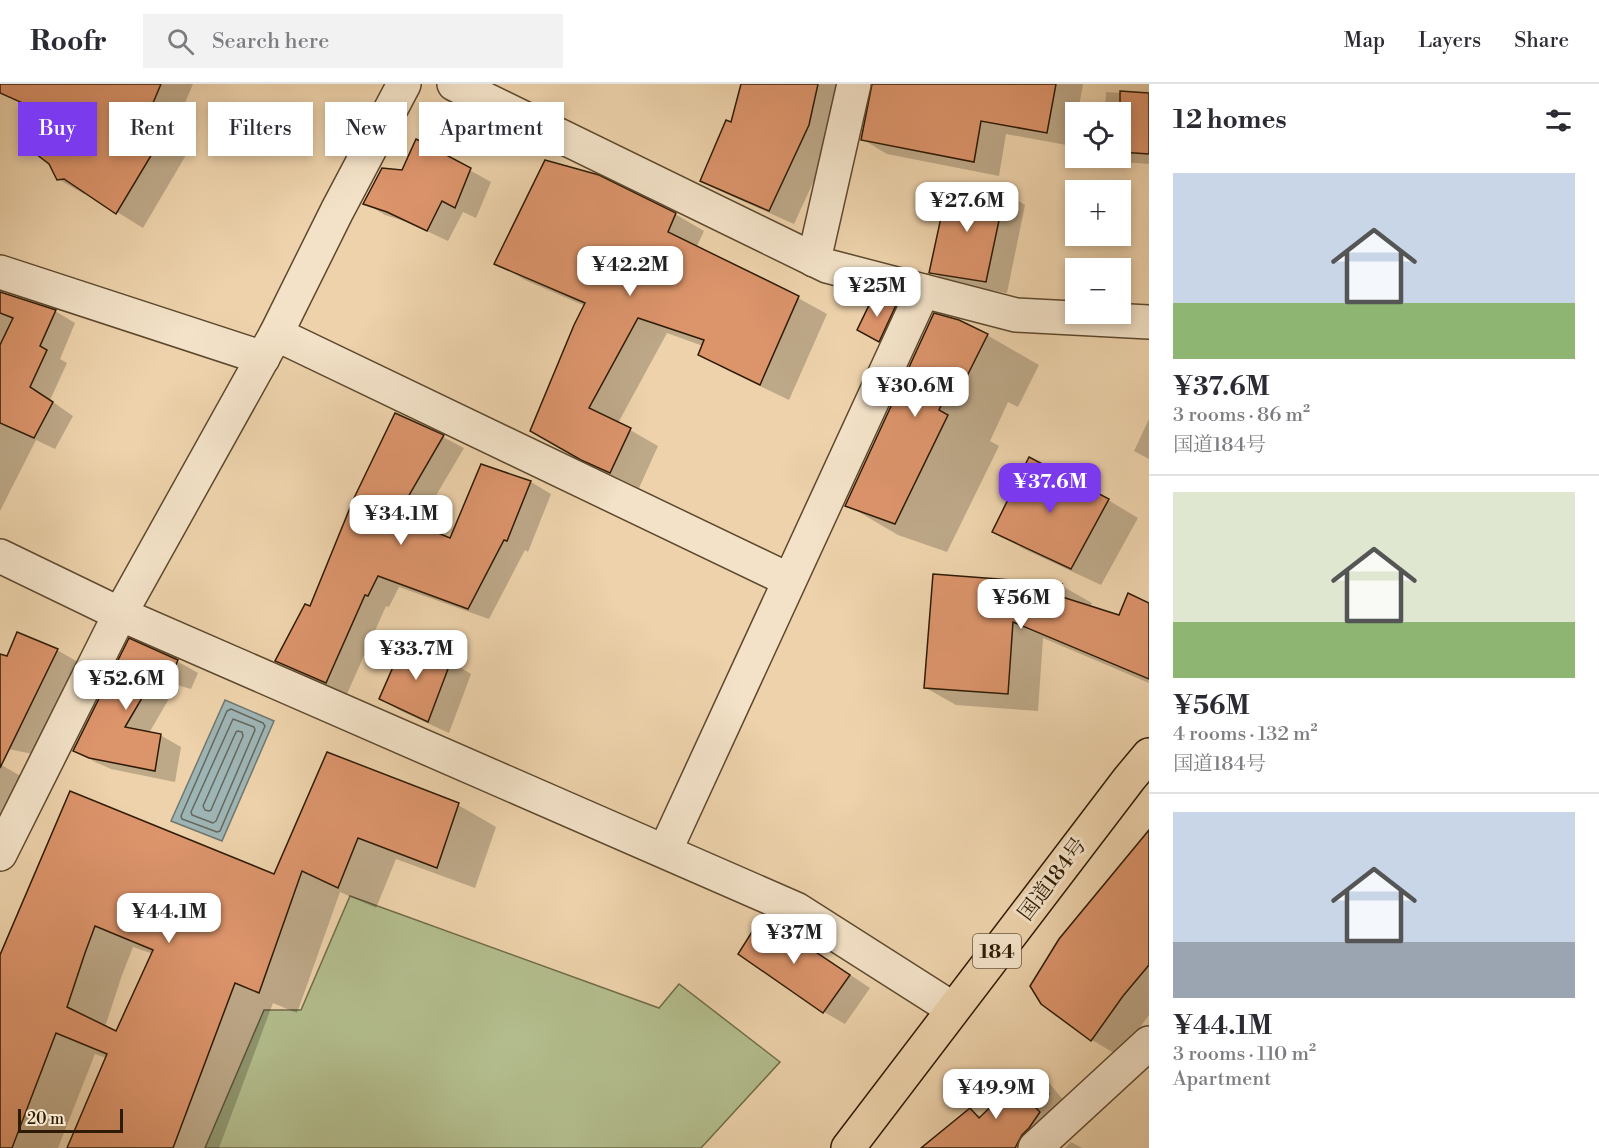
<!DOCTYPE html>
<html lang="en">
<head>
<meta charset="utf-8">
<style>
	:root { --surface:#fff; --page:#f2f2f3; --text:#2b2b33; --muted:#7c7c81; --line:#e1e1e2; --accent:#7c3aed }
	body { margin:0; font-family:"Libre Bodoni","Noto Serif JP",serif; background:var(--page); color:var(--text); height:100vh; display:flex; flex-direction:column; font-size:22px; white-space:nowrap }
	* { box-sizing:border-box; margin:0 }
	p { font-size:20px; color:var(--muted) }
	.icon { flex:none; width:33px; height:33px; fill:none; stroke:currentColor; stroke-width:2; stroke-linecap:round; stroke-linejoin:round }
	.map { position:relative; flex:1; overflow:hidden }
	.side { display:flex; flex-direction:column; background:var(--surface); width:450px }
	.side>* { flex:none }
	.guide { position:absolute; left:18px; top:18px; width:570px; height:54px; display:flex; gap:12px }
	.controls { position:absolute; left:1065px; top:18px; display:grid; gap:12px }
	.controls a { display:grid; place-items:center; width:66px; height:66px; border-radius:0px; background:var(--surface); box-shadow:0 3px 9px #0003; font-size:30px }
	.scale { position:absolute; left:18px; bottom:15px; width:105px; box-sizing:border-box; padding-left:6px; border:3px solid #2e1b05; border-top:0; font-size:16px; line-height:21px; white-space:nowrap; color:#2e1b05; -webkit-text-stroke:4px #f3e2c8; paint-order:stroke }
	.price { position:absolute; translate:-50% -51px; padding:0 14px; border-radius:12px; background:#fff; color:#222; font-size:20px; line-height:39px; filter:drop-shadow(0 2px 3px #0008) }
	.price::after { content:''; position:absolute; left:50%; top:36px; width:18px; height:14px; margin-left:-9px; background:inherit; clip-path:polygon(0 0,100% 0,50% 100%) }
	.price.active { background:var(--accent); color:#fff }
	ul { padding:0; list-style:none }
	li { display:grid; align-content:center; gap:12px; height:318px; padding:0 24px }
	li+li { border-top:2px solid var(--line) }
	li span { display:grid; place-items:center; height:186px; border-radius:0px; color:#555 }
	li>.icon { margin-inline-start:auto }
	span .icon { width:108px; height:108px; fill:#fffc; stroke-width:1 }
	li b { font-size:26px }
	h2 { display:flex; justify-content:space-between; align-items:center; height:72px; padding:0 24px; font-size:26px }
	.pill { padding:0 21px; border-radius:0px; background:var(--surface); box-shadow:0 3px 9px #0003; font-size:21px; line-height:54px }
	.pill.active { background:var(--accent); color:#fff }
	header { display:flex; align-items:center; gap:36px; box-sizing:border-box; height:84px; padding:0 30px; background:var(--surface); border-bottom:2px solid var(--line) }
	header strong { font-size:28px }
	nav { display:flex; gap:33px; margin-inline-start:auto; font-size:21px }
	.search { width:420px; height:54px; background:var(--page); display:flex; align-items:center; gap:15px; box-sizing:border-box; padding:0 21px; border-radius:0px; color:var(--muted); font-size:22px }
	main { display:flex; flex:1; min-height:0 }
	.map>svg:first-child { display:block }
</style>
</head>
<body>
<header>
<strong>Roofr</strong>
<div class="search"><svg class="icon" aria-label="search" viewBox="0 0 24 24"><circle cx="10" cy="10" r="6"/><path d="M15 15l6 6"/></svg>Search here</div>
<nav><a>Map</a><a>Layers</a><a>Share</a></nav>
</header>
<main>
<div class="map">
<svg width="1149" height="1064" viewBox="0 0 1149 1064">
	<rect width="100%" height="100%" fill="#edd2ab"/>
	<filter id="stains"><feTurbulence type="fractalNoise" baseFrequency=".00333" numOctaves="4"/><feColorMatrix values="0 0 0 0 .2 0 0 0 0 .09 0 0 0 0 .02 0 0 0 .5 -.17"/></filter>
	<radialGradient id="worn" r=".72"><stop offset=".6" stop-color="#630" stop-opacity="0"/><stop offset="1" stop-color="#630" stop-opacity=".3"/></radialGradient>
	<polygon fill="#b3bd8d" stroke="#706c49" stroke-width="1.5" points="350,812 659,924 679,900 780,978 701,1064 205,1064 264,926 301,926"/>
	<polygon fill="#9eb5b5" stroke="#71776f" stroke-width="1.5" points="225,616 274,637 222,757 171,737"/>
	<g fill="#0003" fill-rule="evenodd">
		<polygon points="29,0 193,0 170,54 189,66 143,144 88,110 84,110 58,95 43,30 19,16"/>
		<polygon points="743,0 846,0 833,55 794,140 727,110 702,96 732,40"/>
		<polygon points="874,0 1083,0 1078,28 1076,28 1076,41 1072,62 1006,50 999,92 887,70 862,55"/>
		<polygon points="1106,8 1149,11 1149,80 1123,78 1115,74 1120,74 1120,28 1105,28"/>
		<polygon points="417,57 491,98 476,134 463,128 448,157 410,139 385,131 365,119 403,88"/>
		<polygon points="949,103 1005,109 1025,121 1007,209 952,200 931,188"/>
		<polygon points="675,130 704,147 696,164 798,214 827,230 789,316 729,287 700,271 703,262 667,249 618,339 658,362 639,404 612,391 532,346 585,222 525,196 496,179"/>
		<polygon points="0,204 5,211 55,227 75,239 60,275 67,279 50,316 73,332 55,365 36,356 0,427"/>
		<polygon points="896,221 906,226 890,262 869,251"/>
		<polygon points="987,251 1039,281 1018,323 1008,318 990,357 999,362 947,468 898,451 847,421"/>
		<polygon points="396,331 443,353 464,364 418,442 451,456 531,398 551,410 528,468 525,466 489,535 399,503 389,523 386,522 347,610 297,588 277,576 310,524"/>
		<polygon points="1149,335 1149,375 1134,367"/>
		<polygon points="1108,416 1138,434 1101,501 1024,465 994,447"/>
		<polygon points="934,492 1062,502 1092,519 1090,523 1120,532 1149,521 1149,599 1043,554 1038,627 956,621 926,604"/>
		<polygon points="130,556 177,577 198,589 191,605 177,601 149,649 160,651 181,663 175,698 111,685 95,678 75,666"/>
		<polygon points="57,566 78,578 33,670 3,664 0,674 0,572 8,574"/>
		<polygon points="451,578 471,590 449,649 401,627 381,615"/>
		<path d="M327 669 458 721 496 743 475 804 396 775 376 824 340 808 297 929 273 919 219 1064H68L106 974 95 970 58 1064H0V875L18 830 275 792ZM133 863 153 870 117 949 105 943 122 891Z"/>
		<polygon points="0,680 22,693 0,739"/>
		<polygon points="1149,750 1149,931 1119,972 1092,956 1042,919"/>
		<polygon points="783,846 870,904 845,940 824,928 740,869"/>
		<polygon points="1029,988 1050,1000 1069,1023 1042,1064 924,1064 970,1026 982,1033"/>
		<polygon points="1071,1058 1082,1064 1065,1064"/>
	</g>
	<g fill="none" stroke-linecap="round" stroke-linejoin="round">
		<g stroke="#66685d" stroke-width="1.5">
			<polygon points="231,625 263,639 265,642 220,747 217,748 182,735 181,732 227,627"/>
			<polygon points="233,635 254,643 255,646 216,737 213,739 192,731 191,728"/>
			<polygon points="238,647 242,648 243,652 211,726 209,727 205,726 203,722 236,648"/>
		</g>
	</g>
	<g fill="#dc946b" stroke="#2e1b05" stroke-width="1.5" fill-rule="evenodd">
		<polygon points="0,0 161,0 145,38 164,50 116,130 64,95 57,96 49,80 23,60 43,28 0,9"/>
		<polygon points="741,0 818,0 809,41 769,127 700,97 726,36 731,38"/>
		<polygon points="872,0 1056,0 1047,49 981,37 974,78 861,56"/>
		<polygon points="1120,7 1149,9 1149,70 1120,68"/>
		<polygon points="416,55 471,84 455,124 442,117 427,147 387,128 363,120 382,84 402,86"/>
		<polygon points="545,76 599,91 676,129 668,148 799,212 760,301 698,271 704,256 638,234 589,324 631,344 610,389 581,376 530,347 574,241 585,219 494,180"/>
		<polygon points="948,101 1005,108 986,198 929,189"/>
		<polygon points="0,208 56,226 40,262 47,266 30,303 53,318 34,354 0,339 0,261 13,234 0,229"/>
		<polygon points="873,213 897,219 879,258 857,246"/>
		<polygon points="934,229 959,236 988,250 966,294 956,290 939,326 948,331 895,440 845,422"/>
		<polygon points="395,329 444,351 397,432 450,454 481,380 531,397 507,457 504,456 468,525 378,492 368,512 365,511 326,599 275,577 305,520 310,522 354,414"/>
		<polygon points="1029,373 1109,415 1071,485 992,448"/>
		<polygon points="933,490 1062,500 1056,511 1119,531 1128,509 1149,519 1149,595 1013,538 1008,610 924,604"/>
		<polygon points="17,548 58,565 0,684 0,570 7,572"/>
		<polygon points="129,554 178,576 170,595 156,590 125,643 161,650 155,687 89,674 73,667"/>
		<polygon points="404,558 451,577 428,638 379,615"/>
		<path d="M327 668 459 719 437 784 358 754 338 804 302 787 259 909 235 899 173 1064H67L107 970 56 949 12 1064H0V871L70 707 274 790ZM95 842 153 866 116 947 67 923 85 869Z"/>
		<polygon points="1149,746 1149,881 1123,912 1091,957 1041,920 1030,902 1059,855"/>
		<polygon points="762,832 850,891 823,929 738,870"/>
		<polygon points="1029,986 1049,1010 1036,1024 1040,1028 1029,1044 1022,1051 1015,1064 921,1064 970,1024 979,1034"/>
	</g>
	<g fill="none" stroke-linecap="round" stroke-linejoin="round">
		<defs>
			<g id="minor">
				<polyline points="454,0 827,182 1016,231 1149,238"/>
				<polyline points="814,176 854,0"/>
				<polyline points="0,188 263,274"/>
				<polyline points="276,250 789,496"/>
				<polyline points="0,472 120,530 796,825 953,925"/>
				<polyline points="665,767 923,207"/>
				<polyline points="0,770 120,530 276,250 337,127 404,0"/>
				<polyline points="1035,1064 1149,959"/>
			</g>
			<polyline id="highway" points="848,1064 1129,695 1149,671"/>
		</defs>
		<use href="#minor" stroke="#5e492e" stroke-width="36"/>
		<use href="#highway" stroke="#2e1b05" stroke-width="36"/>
		<use href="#minor" stroke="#f3e2c8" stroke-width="33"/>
		<use href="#highway" stroke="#edd2ab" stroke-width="33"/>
	</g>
	<g text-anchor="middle" stroke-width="6" stroke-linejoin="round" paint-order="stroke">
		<rect fill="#f3e2c8" stroke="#695740" stroke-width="1.5" x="973" y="850" width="48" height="34" rx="4.5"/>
		<g font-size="20" font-weight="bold" fill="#2e1b05">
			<text x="997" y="874">184</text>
		</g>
		<g font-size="21" fill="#2e1b05" stroke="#f3e2c8">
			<text transform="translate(1052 795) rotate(-53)" y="7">国道184号</text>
		</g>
	</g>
	<rect width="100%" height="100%" filter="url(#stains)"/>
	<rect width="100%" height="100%" fill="url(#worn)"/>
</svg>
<div class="controls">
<a><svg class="icon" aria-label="locate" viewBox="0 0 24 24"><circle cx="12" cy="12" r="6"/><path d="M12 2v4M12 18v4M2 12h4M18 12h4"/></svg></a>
<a>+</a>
<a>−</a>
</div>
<div class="scale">20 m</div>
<b class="price" style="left:967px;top:149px">¥27.6M</b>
<b class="price" style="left:630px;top:213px">¥42.2M</b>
<b class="price" style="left:877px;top:234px">¥25M</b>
<b class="price" style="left:915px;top:334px">¥30.6M</b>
<b class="price active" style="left:1050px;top:430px">¥37.6M</b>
<b class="price" style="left:401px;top:462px">¥34.1M</b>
<b class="price" style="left:1021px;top:546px">¥56M</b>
<b class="price" style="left:416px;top:597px">¥33.7M</b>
<b class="price" style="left:126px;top:627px">¥52.6M</b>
<b class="price" style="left:169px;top:860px">¥44.1M</b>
<b class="price" style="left:794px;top:881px">¥37M</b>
<b class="price" style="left:996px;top:1036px">¥49.9M</b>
<div class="guide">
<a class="pill active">Buy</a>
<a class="pill">Rent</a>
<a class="pill">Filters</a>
<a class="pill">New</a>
<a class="pill">Apartment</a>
</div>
</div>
<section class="side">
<h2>12 homes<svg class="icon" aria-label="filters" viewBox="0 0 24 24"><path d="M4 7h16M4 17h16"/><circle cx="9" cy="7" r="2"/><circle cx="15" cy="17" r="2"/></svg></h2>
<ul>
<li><span style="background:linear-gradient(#c9d6e8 70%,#8fb573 0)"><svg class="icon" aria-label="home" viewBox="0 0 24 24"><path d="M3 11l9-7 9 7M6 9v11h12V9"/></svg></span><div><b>¥37.6M</b><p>3 rooms · 86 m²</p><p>国道184号</p></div></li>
<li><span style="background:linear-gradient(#dfe7d0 70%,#8fb573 0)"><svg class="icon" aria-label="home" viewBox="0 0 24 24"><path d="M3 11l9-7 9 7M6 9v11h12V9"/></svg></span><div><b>¥56M</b><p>4 rooms · 132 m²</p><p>国道184号</p></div></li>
<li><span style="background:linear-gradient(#c9d6e8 70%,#9aa5b1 0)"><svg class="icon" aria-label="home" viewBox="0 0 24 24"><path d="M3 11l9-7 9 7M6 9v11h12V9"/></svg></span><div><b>¥44.1M</b><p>3 rooms · 110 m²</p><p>Apartment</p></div></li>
</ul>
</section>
</main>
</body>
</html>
